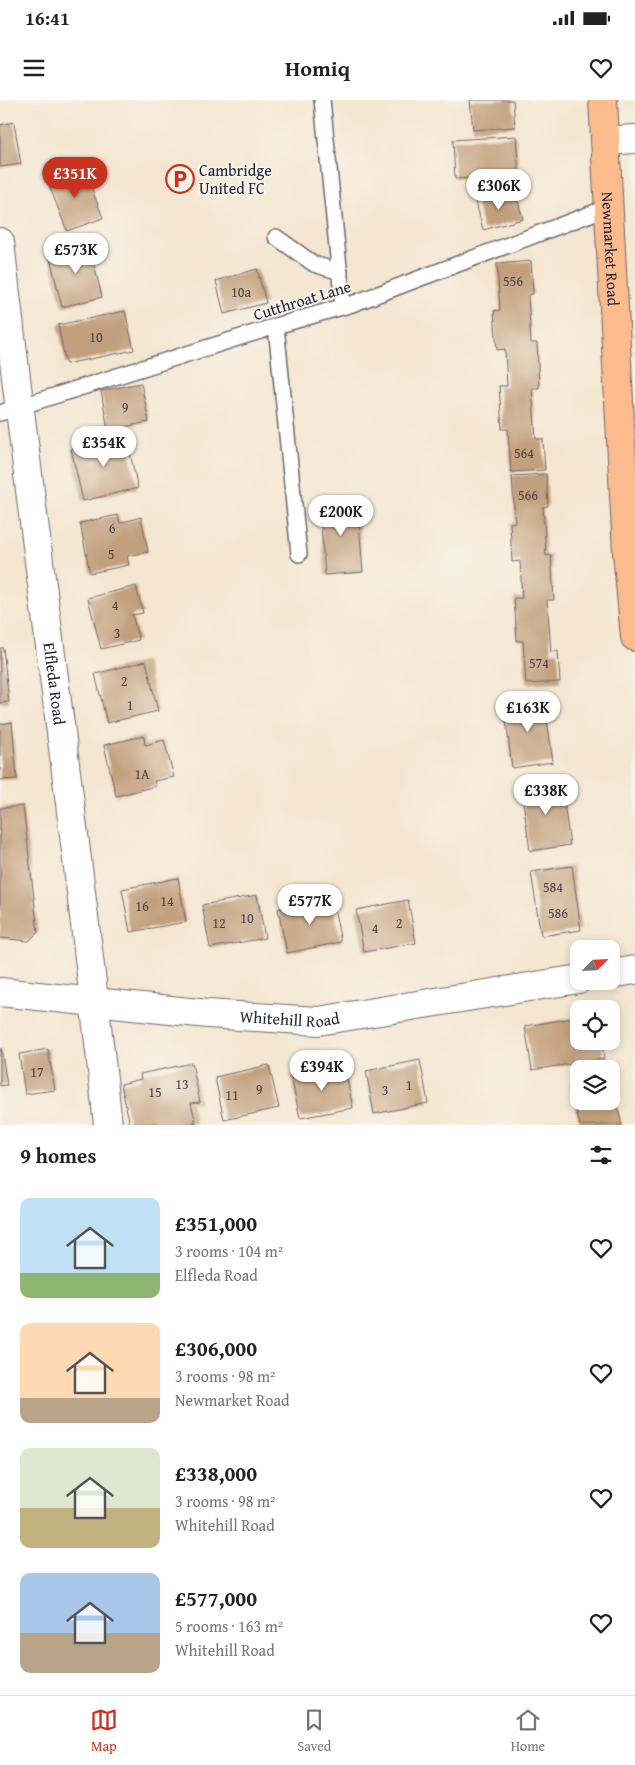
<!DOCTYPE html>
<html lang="en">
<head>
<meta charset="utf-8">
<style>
	:root { --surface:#fff; --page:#f6f6f6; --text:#222; --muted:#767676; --line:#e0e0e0; --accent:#c8321e }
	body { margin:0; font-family:"Gentium Book Plus",serif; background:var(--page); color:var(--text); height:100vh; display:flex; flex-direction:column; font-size:19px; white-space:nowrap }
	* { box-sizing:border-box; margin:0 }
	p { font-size:16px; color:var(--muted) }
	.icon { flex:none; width:28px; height:28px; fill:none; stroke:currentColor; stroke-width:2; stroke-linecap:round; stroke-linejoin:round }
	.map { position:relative; height:1025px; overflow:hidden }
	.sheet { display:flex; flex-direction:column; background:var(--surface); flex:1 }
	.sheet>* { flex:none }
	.needle { width:32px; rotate:66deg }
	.buttons { position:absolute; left:570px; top:840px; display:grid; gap:10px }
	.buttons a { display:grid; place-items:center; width:50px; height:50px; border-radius:10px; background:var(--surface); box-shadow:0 2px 8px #0003; font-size:25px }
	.price { position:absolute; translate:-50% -42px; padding:0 11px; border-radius:18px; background:#fff; color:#222; font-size:16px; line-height:32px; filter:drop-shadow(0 1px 2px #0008) }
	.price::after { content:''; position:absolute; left:50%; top:30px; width:15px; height:11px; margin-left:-8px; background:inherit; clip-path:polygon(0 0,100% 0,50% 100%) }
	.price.selected { background:var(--accent); color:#fff }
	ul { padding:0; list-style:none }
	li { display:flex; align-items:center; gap:15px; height:125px; padding:0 20px }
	li span { display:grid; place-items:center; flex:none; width:140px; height:100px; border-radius:10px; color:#555 }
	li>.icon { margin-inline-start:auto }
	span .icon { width:60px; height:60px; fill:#fffc; stroke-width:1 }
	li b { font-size:21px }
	h2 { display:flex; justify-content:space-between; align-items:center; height:60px; padding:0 20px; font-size:21px }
	.status { display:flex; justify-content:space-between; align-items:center; height:35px; padding:0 25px; background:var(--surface); direction:ltr }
	.status svg { height:14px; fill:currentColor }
	header { display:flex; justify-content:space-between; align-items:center; height:65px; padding:0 20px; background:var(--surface); font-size:22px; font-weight:700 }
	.tab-bar { display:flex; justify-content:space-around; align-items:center; height:70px; border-top:1px solid var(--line); background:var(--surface); font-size:14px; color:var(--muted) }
	.tab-bar a { display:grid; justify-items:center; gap:2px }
	.tab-bar .selected { color:var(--accent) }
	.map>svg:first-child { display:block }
</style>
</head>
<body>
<div class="status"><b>16:41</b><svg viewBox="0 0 49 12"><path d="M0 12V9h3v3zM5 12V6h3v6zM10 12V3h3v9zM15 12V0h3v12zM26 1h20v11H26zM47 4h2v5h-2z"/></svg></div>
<header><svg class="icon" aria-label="menu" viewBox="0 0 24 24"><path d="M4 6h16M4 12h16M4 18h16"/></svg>Homiq<svg class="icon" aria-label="heart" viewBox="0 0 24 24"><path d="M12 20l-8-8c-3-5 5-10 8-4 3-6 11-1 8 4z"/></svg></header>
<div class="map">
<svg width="635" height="1025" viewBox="0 0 635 1025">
	<rect width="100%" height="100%" fill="#f7f3e8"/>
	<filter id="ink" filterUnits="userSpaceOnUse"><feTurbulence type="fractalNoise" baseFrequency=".02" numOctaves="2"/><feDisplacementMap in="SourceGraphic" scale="10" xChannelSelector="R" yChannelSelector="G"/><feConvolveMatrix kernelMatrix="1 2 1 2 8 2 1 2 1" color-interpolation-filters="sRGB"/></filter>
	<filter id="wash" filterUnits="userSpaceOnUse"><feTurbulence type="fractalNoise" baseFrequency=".0096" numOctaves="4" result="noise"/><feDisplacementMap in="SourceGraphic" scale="20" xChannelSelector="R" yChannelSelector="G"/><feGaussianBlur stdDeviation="1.12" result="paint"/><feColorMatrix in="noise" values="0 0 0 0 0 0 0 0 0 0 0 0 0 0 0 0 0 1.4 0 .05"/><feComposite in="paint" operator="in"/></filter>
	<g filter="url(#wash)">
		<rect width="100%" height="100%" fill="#f4e6d0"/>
		<g id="blocks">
			<g fill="#c3a07d">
				<polygon points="470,0 513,0 515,27 473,30"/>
				<polygon points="14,22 21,64 0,67 0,25"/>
				<polygon points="516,36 519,76 455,79 453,40"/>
				<polygon points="83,66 103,118 67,131 47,80"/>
				<polygon points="515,91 523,119 483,130 476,102"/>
				<polygon points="89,144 102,197 62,207 49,154"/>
				<polygon points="531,161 533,194 528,195 531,243 537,243 539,288 532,288 536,339 543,339 545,370 511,372 508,329 502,329 499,286 507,286 505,249 497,250 494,211 500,210 497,164"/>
				<polygon points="257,169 266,203 224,214 216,181"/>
				<polygon points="125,211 134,250 66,264 58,225"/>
				<polygon points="141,283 149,322 108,330 101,291"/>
				<polygon points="126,336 138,388 83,401 71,349"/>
				<polygon points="546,374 548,406 543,407 546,456 551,455 554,500 547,500 551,552 558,551 560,582 526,584 523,541 517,541 514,498 522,498 520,461 512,462 510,423 515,422 512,376"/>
				<polygon points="357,398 363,472 325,475 319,402"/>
				<polygon points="118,415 120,423 141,417 148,452 127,456 129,465 90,473 80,423"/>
				<polygon points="136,486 143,513 132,515 139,540 101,549 88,498"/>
				<polygon points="0,548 3,548 9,602 0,603"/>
				<polygon points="146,561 158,611 107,623 95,574"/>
				<polygon points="544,599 553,662 512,668 504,604"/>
				<polygon points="12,622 17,679 0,680 0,624"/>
				<polygon points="144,636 145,645 164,640 174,677 154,681 156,686 116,696 104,645"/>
				<polygon points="561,681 570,745 530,751 521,687"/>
				<polygon points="23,706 38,832 29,841 0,838 0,708"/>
				<polygon points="572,766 581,830 541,836 531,772"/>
				<polygon points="178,778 186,822 130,832 122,789"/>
				<polygon points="257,795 265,838 210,848 202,805"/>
				<polygon points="332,798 341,842 287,853 278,809"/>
				<polygon points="408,800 416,843 364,852 356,810"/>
				<polygon points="579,917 579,941 602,941 604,959 532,970 525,926"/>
				<polygon points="1,948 7,985 0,986 0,949"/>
				<polygon points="48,949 55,990 25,994 19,954"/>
				<polygon points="420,960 428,1003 374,1014 366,971"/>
				<polygon points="192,963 200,1002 191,1003 196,1023 186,1025 158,1025 157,1023 130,1025 121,984 141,979 140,974"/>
				<polygon points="269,965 279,1008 224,1020 215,977"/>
				<polygon points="344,965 353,1008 300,1018 291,976"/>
				<polygon points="579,982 579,1001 611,1001 612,986 622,1025 580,1025 569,985"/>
			</g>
		</g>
	</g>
	<g filter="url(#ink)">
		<use href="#blocks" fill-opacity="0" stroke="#6c676f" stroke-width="1"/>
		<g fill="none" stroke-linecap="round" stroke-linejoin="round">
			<defs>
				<g id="service">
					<polyline points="322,0 343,206"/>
					<polyline points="276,137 314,164 340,172"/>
					<polyline points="276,226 299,454"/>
					<polyline points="0,313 276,226 352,204 609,107"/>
				</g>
				<g id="minor">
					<polyline points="605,41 635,39"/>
					<path id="s1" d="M0 142C33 437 77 730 108 1025"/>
					<polyline points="611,874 635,870"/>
					<path id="s2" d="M0 892 208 914 318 921 579 879"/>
				</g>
				<g id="primary">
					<path id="s3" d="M603 0 627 452 635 537"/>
				</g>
			</defs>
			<use href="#service" stroke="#6c676f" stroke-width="18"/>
			<use href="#minor" stroke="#6c676f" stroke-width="30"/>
			<use href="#primary" stroke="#6c676f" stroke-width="30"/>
			<use href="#service" stroke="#fff" stroke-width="15"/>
			<use href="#minor" stroke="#fff" stroke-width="28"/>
			<use href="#primary" stroke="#fbbb8c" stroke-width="28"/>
		</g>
	</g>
	<defs>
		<symbol id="parking-ring" viewBox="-11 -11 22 22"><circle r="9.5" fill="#f7f3e8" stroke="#c8321e" stroke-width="1.5"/><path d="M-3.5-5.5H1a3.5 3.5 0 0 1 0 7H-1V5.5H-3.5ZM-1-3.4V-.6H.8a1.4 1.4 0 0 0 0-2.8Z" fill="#c8321e"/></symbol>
	</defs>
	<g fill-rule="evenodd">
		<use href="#parking-ring" x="164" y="63" width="32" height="32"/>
	</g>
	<g text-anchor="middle" stroke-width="4" stroke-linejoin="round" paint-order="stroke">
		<g font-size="14" fill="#4a424c">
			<text x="513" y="186">556</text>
			<text x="241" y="197">10a</text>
			<text x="96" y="242">10</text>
			<text x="125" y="312">9</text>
			<text x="524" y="358">564</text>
			<text x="528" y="400">566</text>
			<text x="112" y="433">6</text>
			<text x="111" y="459">5</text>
			<text x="115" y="510">4</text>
			<text x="117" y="538">3</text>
			<text x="539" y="568">574</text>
			<text x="124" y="586">2</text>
			<text x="130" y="610">1</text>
			<text x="142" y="679">1A</text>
			<text x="553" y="792">584</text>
			<text x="167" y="806">14</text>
			<text x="142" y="811">16</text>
			<text x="558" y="818">586</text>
			<text x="247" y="823">10</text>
			<text x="219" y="828">12</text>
			<text x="399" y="828">2</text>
			<text x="375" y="833">4</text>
			<text x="37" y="977">17</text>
			<text x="182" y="989">13</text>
			<text x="409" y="990">1</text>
			<text x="259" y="994">9</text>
			<text x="385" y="995">3</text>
			<text x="155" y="997">15</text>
			<text x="232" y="1000">11</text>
		</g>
		<g font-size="16" fill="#22223b" stroke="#f7f3e8" text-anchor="start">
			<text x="199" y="76">Cambridge<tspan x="199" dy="18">United FC</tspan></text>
		</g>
		<g font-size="16" fill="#22223b" stroke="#f7f3e8">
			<text dy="6" stroke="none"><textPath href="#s3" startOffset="149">Newmarket Road</textPath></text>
			<text transform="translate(302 200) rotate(-17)" y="6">Cutthroat Lane</text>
			<text dy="6" stroke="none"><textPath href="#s1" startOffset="445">Elfleda Road</textPath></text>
			<text dy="6" stroke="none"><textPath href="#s2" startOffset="291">Whitehill Road</textPath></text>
		</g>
	</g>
</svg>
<div class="buttons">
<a><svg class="needle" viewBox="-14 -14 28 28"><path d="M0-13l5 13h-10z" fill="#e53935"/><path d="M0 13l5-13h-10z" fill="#767676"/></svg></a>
<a><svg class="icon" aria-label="locate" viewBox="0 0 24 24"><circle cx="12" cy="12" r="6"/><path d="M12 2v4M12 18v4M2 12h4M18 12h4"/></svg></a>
<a><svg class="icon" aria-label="layers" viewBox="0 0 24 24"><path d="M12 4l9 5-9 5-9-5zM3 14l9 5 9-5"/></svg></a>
</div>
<b class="price selected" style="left:75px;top:99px">£351K</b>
<b class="price" style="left:499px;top:111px">£306K</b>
<b class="price" style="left:76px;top:175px">£573K</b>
<b class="price" style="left:104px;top:368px">£354K</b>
<b class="price" style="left:341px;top:437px">£200K</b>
<b class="price" style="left:528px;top:633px">£163K</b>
<b class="price" style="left:546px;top:716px">£338K</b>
<b class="price" style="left:310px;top:826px">£577K</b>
<b class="price" style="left:322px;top:992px">£394K</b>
</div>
<section class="sheet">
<h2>9 homes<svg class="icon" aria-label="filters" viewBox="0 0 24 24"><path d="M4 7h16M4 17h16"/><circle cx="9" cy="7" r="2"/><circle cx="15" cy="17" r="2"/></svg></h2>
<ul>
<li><span style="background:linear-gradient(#bfe0f5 75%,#8fb573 0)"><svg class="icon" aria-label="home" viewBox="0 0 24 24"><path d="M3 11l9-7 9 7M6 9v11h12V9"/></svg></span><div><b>£351,000</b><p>3 rooms · 104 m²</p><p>Elfleda Road</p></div><svg class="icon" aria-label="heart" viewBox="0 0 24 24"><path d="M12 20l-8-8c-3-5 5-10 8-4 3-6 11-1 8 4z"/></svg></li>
<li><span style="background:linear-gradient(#ffd9b3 75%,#b9a48a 0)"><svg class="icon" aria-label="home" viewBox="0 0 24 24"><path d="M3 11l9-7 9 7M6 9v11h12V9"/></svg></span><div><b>£306,000</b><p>3 rooms · 98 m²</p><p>Newmarket Road</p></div><svg class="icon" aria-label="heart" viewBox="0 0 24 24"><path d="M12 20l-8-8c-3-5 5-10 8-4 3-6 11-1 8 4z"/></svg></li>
<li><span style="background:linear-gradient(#dfe7d0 60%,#c2b280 0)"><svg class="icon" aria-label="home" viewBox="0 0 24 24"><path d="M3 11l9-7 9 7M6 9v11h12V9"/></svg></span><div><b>£338,000</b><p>3 rooms · 98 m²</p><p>Whitehill Road</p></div><svg class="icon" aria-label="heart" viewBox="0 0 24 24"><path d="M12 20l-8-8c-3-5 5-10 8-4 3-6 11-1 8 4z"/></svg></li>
<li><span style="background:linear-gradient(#a9c7e8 60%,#b9a48a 0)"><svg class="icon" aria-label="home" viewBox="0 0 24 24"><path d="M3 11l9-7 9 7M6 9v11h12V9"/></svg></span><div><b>£577,000</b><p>5 rooms · 163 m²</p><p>Whitehill Road</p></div><svg class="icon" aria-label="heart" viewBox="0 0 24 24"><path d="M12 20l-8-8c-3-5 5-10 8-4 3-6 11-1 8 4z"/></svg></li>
</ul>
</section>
<nav class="tab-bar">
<a class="selected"><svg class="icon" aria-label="map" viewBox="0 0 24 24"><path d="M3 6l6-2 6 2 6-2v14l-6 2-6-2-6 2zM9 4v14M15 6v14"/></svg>Map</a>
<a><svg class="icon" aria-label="saved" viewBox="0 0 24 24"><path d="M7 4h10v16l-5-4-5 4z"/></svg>Saved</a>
<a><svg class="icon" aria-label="home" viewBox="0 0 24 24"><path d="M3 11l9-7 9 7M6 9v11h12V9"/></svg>Home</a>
</nav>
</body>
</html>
